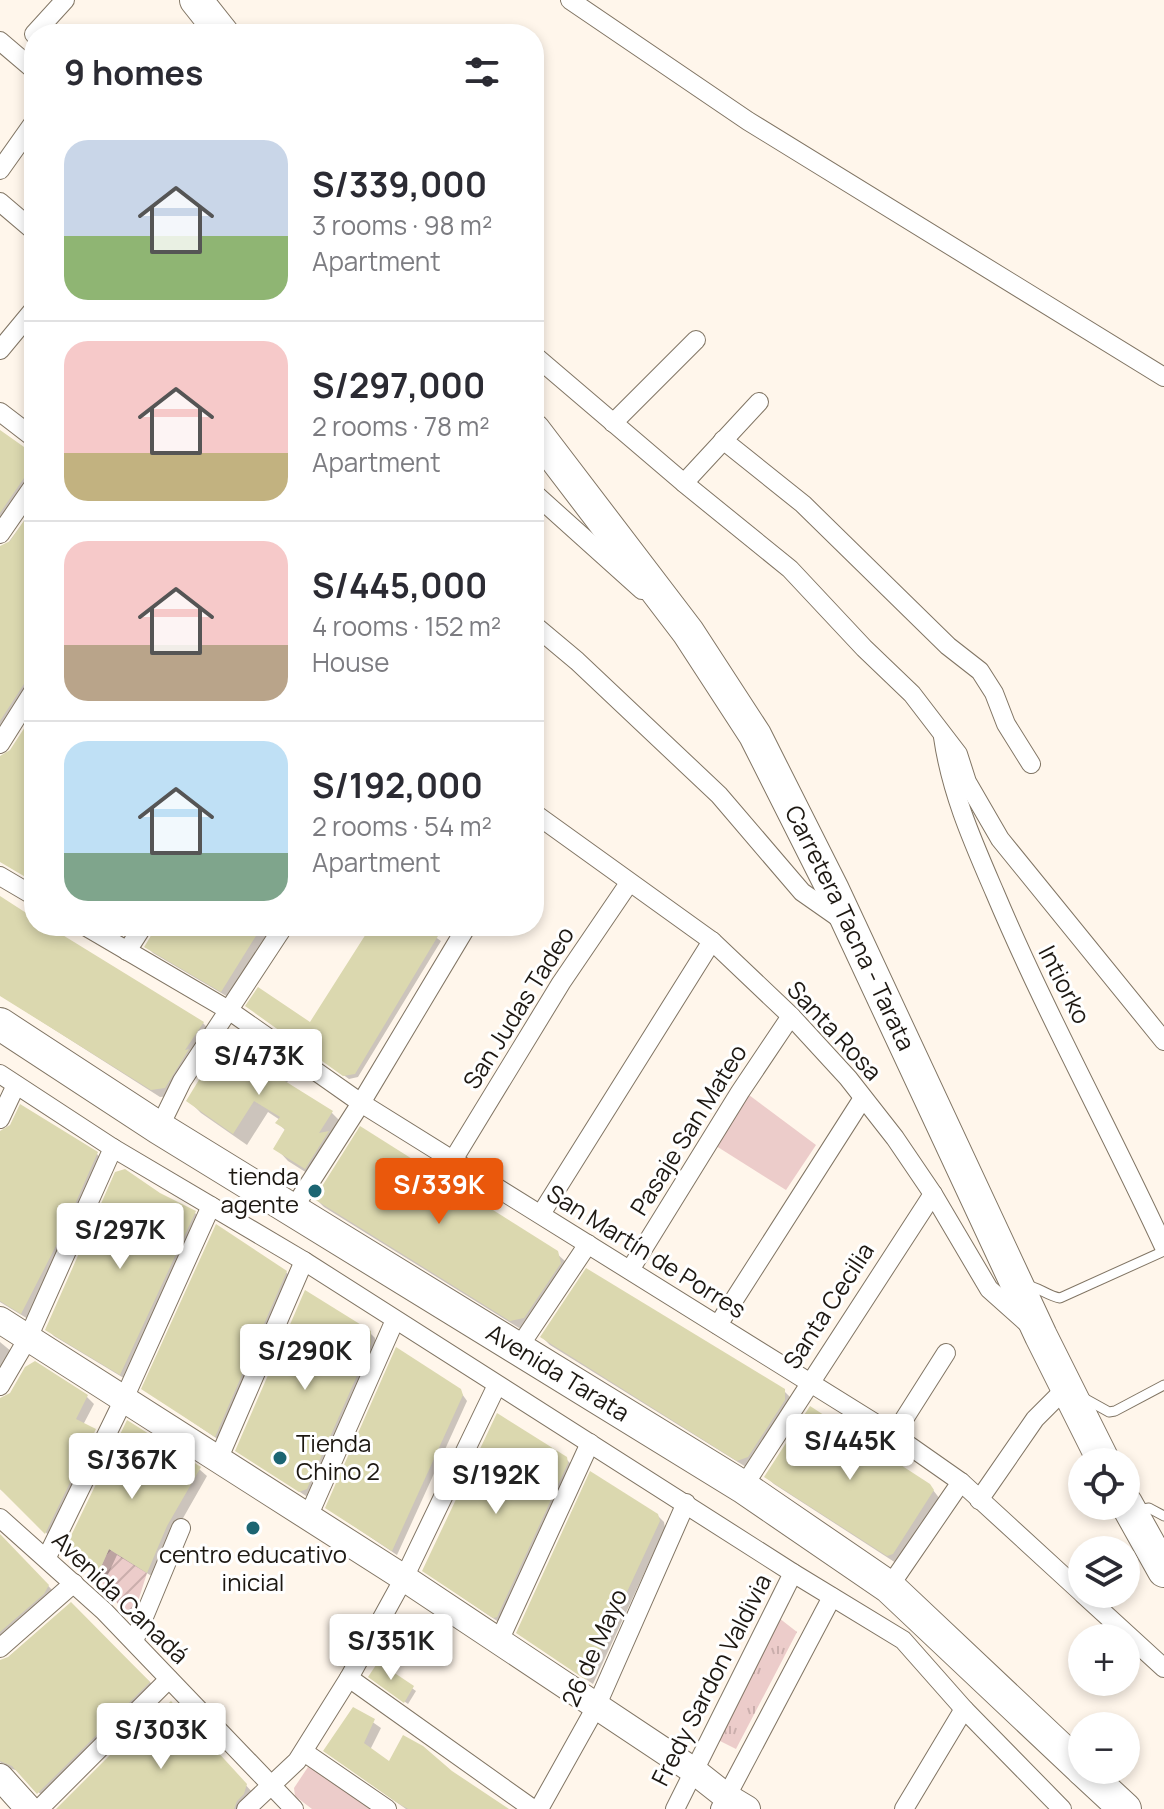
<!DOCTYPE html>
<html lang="en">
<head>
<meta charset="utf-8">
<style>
	:root { --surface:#fff; --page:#f7f7f7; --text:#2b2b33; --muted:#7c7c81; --line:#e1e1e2; --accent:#ea580c }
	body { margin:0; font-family:Manrope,sans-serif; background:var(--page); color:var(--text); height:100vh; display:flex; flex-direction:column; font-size:30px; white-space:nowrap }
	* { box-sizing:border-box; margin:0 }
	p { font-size:26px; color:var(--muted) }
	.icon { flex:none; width:44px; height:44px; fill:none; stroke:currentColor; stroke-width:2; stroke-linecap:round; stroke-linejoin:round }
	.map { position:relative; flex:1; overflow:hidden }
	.panel { position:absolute; left:24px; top:24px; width:520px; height:912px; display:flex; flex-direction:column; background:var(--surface); border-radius:32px; box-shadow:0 4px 12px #0003 }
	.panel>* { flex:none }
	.controls { position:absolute; left:1068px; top:1448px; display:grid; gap:16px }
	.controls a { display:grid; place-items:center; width:72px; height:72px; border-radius:50%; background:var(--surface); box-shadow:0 4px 12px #0003; font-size:40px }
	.price { position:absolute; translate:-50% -68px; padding:0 18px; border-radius:8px; background:#fff; color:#222; font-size:26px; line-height:52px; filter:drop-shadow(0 2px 4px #0008) }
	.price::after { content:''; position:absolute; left:50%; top:48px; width:24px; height:18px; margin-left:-12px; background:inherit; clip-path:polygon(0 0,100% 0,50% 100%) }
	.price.current { background:var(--accent); color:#fff }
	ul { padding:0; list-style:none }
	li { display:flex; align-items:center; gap:24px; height:200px; padding:0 40px }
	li+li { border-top:2px solid var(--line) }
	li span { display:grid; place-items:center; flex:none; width:224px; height:160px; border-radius:24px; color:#555 }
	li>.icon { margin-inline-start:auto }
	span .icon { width:96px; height:96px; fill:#fffc; stroke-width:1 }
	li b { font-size:34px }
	h2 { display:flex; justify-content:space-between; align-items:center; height:96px; padding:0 40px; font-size:34px }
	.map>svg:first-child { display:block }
</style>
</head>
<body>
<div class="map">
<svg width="1164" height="1809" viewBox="0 0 1164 1809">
	<defs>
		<pattern id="grass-tufts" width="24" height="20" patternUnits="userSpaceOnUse" patternTransform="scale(2)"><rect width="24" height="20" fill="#ecccca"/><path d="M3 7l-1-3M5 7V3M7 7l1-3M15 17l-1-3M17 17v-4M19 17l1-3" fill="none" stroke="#caaeac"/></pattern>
		<pattern id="garden-furrows" width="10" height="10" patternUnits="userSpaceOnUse" patternTransform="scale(2)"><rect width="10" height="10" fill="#ecccca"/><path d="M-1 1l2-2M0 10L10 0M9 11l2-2" fill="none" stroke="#caaeac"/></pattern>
	</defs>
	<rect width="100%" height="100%" fill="#fff6eb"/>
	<polygon fill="url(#grass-tufts)" points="779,1618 797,1632 736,1749 718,1740"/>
	<g fill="#ecccca">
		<polygon points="745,1092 816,1145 786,1190 713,1144"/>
		<polygon points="310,1764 372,1809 312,1809 295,1796 294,1788"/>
	</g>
	<polygon fill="url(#garden-furrows)" points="109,1549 147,1573 134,1614 124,1612 97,1576"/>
	<g fill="#0003">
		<polygon points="0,432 34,457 34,478 0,529"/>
		<polygon points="34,508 34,688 0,739 0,548 5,547"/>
		<polygon points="0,898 34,920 34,926 44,926 203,1023 210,1031 173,1096 160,1097 0,995"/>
		<polygon points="107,926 141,926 130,939"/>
		<polygon points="156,926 273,926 228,997 153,953 146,946"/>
		<polygon points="374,926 420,926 441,941 358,1077 349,1079 252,1010 311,1025"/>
		<polygon points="279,1062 292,1075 286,1084 332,1113 345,1126 318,1180 288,1161 276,1148 286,1131 278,1123 280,1120 268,1112 247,1145 201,1113 188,1100"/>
		<polygon points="9,1130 97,1154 103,1161 28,1319 0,1302 0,1131"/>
		<polygon points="316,1199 556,1253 565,1261 568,1272 532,1325 519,1328 324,1207"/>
		<polygon points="194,1212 201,1219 127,1380 54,1336 47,1329"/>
		<polygon points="286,1272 292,1279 222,1442 144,1389"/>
		<polygon points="369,1332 375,1338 376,1350 312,1494 306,1496 237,1451"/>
		<polygon points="542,1337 784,1391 792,1399 746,1467 550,1345"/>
		<polygon points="0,1342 12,1352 0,1382"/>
		<polygon points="460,1391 467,1401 397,1555 327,1508"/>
		<polygon points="87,1397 94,1404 83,1425 102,1438 52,1539 19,1504 0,1489 0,1398"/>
		<polygon points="565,1458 572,1465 500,1623 431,1576"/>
		<polygon points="199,1469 207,1476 174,1534 155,1578 117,1555 105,1581 68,1546"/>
		<polygon points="766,1477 929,1485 940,1499 896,1563 774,1484"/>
		<polygon points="657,1515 664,1522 665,1528 593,1684 518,1633"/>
		<polygon points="0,1536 57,1595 0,1649"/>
		<polygon points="71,1605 154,1686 44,1798 19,1771 5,1767 0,1762 0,1670"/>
		<polygon points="378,1664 416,1691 408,1704 374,1679"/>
		<polygon points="354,1709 381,1728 370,1750 390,1763 451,1773 505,1809 406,1809 333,1757"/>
		<polygon points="178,1711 253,1793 244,1809 59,1809 145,1723 148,1725"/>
	</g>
	<g fill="#dbd8af">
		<polygon points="0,430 34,454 34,473 24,478 0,513"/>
		<polygon points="34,506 34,678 24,684 0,721 0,546 10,541"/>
		<polygon points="34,713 34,882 0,862 0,756 10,750"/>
		<polygon points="0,896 34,918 34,926 48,926 204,1022 185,1050 189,1049 165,1088 151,1090 0,996"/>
		<polygon points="157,926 262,926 221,992 144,947"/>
		<polygon points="371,926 423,926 438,936 355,1074 343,1076 245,1006 258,987 310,1022"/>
		<polygon points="237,1030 280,1061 272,1073 333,1111 319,1133 329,1131 305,1169 273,1149 285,1129 275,1123 280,1117 254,1101 233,1134 186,1101 227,1034"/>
		<polygon points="20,1104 98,1152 60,1238 21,1314 0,1301 0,1131 10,1125"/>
		<polygon points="360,1126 558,1251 561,1263 524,1318 510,1321 314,1199"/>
		<polygon points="125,1169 160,1193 196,1211 120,1375 45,1330 115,1172"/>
		<polygon points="216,1224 287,1271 215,1437 141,1389"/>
		<polygon points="586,1268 785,1389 785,1400 748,1457 737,1461 540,1337"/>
		<polygon points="305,1290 371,1331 371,1344 307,1489 299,1492 235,1451"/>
		<polygon points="396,1347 461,1389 463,1395 392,1551 325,1508"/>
		<polygon points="35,1361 88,1395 76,1419 96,1429 45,1534 0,1489 0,1398 10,1393 25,1367"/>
		<polygon points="810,1406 930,1484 934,1490 893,1554 887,1556 764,1477"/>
		<polygon points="497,1413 567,1457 568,1463 497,1617 493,1618 422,1571"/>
		<polygon points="127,1420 201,1467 167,1526 147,1573 109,1549 97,1576 66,1546"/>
		<polygon points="590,1471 658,1514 660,1521 586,1680 516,1633"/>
		<polygon points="0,1534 49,1585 44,1594 0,1632"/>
		<polygon points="71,1602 150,1682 37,1794 12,1766 0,1761 0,1660 8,1657"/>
		<polygon points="378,1662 414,1686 404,1703 368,1677"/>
		<polygon points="171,1701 247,1784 244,1794 237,1801 234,1809 56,1809 145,1720 145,1726"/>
		<polygon points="353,1707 375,1719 364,1743 389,1761 403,1735 423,1746 452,1771 509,1809 408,1809 396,1802 323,1751"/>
	</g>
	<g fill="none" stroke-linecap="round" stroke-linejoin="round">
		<defs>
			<g id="lane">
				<path d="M1024 1285C1038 1286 1047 1296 1060 1298L1164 1251"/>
				<polyline points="1082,1397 1109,1412 1115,1411 1164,1385"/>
				<polyline points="1137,1510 1149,1508 1164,1516"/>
			</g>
			<g id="street">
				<polyline points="570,0 748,121 1164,377"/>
				<polyline points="34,34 65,0"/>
				<polyline points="0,41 34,70"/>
				<polyline points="0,170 34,122"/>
				<polyline points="0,202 34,231"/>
				<polyline points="0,350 34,309"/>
				<polyline points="534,355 684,483 790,569 864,648 912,694 958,754 967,782 1000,839 1164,1041"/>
				<polyline points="0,412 34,438"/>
				<polyline points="613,423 696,340"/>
				<polyline points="723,440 803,504 948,646 980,671 994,693 1006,724 1031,764"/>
				<polyline points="684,483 759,402"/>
				<polyline points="534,493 642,590"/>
				<polyline points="0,534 34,485"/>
				<polyline points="534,625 577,661 719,795 802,892 842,920"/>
				<path d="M943 737C951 793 973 842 995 893 1046 1014 1109 1128 1164 1247"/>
				<polyline points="0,744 34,690"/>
				<polyline points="534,813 712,941 791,1016 848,1078 895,1138 933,1194 989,1289 1027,1323"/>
				<polyline points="0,876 34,896"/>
				<polyline points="85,926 230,1011 361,1103 894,1435 961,1482 1082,1593"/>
				<polyline points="127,951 143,926"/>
				<polyline points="0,1074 113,1148 304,1261 793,1573 903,1640 964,1709 1062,1809"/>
				<polyline points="0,1119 16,1085"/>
				<polyline points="159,1128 182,1081 284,926"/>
				<polyline points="453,1160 561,983 629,883"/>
				<polyline points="293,1209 361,1103 467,926"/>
				<polyline points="541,1214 712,941"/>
				<polyline points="630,1270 740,1092 791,1016"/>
				<polyline points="718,1325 863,1098"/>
				<polyline points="517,1350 588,1244"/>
				<polyline points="0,1386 28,1338 113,1148"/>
				<polyline points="894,1435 946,1353"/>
				<polyline points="218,1460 304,1261"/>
				<polyline points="743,1487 933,1194"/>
				<polyline points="979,1500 1035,1419 1066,1388"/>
				<polyline points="308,1517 395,1320"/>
				<polyline points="0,1518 104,1611 294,1809"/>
				<polyline points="47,1557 123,1401 211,1206"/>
				<polyline points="889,1587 961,1482"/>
				<polyline points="1083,1594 1164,1668"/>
				<polyline points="134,1641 181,1528"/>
				<polyline points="499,1641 590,1443"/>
				<polyline points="0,1648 74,1583"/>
				<polyline points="349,1678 533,1809"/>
				<polyline points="304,1752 387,1809"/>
				<polyline points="39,1809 169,1679"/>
				<polyline points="246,1809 297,1761 349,1678 404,1578 497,1385"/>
				<polyline points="539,1809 596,1707 686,1503"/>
				<polyline points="675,1809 793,1573"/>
				<polyline points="720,1809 832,1597"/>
				<polyline points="904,1809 964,1709"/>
			</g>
			<g id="secondary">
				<polyline points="0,1320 404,1578 694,1771 727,1797 747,1809"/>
				<polyline points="0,1777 29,1809"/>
			</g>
			<g id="highway">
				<polyline points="196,0 223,34"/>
				<path id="s1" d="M534 430 688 632 755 735 833 890 1041 1336 1104 1462"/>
				<path id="s2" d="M0 1024 159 1128 743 1487 889 1587 1082 1769"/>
				<polyline points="1126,1503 1164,1571"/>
				<polyline points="1083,1770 1125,1809"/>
			</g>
		</defs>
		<use href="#lane" stroke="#817564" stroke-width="11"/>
		<use href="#street" stroke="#817564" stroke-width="20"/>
		<use href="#secondary" stroke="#817564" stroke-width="28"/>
		<use href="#highway" stroke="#817564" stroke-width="34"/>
		<use href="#lane" stroke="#fff" stroke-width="9"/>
		<use href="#street" stroke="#fff" stroke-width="18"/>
		<use href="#secondary" stroke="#fff" stroke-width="26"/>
		<use href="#highway" stroke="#fff" stroke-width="32"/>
	</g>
	<g fill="#1c6572" stroke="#fff" stroke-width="3">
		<circle cx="315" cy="1191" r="8"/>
		<circle cx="280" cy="1458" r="8"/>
		<circle cx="253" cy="1528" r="8"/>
	</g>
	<g text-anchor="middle" stroke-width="6" stroke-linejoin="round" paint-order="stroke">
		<g font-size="24" fill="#1d1812" stroke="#fff">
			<text dy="8" stroke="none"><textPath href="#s1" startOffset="592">Carretera Tacna - Tarata</textPath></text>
			<text transform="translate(1064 985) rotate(63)" y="8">Intiorko</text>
			<text transform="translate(519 1008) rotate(-58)" y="8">San Judas Tadeo</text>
			<text transform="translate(834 1031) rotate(47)" y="8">Santa Rosa</text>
			<text transform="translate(689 1130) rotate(-58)" y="8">Pasaje San Mateo</text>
			<text transform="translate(646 1252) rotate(32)" y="8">San Martín de Porres</text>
			<text transform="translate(829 1306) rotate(-57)" y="8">Santa Cecilia</text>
			<text dy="8" stroke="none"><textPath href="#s2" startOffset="658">Avenida Tarata</textPath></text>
			<text transform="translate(120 1598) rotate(44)" y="8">Avenida Canadá</text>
			<text transform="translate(595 1648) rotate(-66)" y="8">26 de Mayo</text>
			<text transform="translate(712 1680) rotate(-63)" y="8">Fredy Sardon Valdivia</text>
		</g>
		<g font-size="24" fill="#1d1812" stroke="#fff" text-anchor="end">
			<text x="299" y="1185">tienda<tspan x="299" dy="28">agente</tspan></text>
			<text x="296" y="1452" text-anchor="start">Tienda<tspan x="296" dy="28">Chino 2</tspan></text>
			<text x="253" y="1563" text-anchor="middle">centro educativo<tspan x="253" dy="28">inicial</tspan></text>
		</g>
	</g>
</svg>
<div class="controls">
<a><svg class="icon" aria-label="locate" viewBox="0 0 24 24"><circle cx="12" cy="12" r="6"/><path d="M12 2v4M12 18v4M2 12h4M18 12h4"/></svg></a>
<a><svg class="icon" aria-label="layers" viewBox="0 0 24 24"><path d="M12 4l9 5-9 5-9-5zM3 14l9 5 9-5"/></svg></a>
<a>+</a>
<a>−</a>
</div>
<b class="price" style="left:259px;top:1097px">S/473K</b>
<b class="price current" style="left:439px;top:1226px">S/339K</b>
<b class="price" style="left:120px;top:1271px">S/297K</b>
<b class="price" style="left:305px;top:1392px">S/290K</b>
<b class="price" style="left:850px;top:1482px">S/445K</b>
<b class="price" style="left:132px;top:1501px">S/367K</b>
<b class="price" style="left:496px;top:1516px">S/192K</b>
<b class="price" style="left:391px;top:1682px">S/351K</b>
<b class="price" style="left:161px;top:1771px">S/303K</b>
<section class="panel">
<h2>9 homes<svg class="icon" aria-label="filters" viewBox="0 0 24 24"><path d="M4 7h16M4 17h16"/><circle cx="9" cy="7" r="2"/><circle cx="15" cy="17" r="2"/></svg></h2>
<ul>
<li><span style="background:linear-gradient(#c9d6e8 60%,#8fb573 0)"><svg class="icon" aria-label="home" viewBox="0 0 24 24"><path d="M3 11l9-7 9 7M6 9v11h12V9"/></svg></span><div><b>S/339,000</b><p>3 rooms · 98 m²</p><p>Apartment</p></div></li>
<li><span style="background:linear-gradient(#f6c9c9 70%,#c2b280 0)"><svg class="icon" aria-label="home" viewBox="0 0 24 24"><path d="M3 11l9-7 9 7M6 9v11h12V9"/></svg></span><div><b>S/297,000</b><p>2 rooms · 78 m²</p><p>Apartment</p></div></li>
<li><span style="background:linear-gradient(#f6c9c9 65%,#b9a48a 0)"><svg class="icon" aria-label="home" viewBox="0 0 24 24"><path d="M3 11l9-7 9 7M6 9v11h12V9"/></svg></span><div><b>S/445,000</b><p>4 rooms · 152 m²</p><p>House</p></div></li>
<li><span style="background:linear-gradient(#bfe0f5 70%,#7fa58c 0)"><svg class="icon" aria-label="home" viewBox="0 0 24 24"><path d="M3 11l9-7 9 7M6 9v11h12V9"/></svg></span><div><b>S/192,000</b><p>2 rooms · 54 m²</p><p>Apartment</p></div></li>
</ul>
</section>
</div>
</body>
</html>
